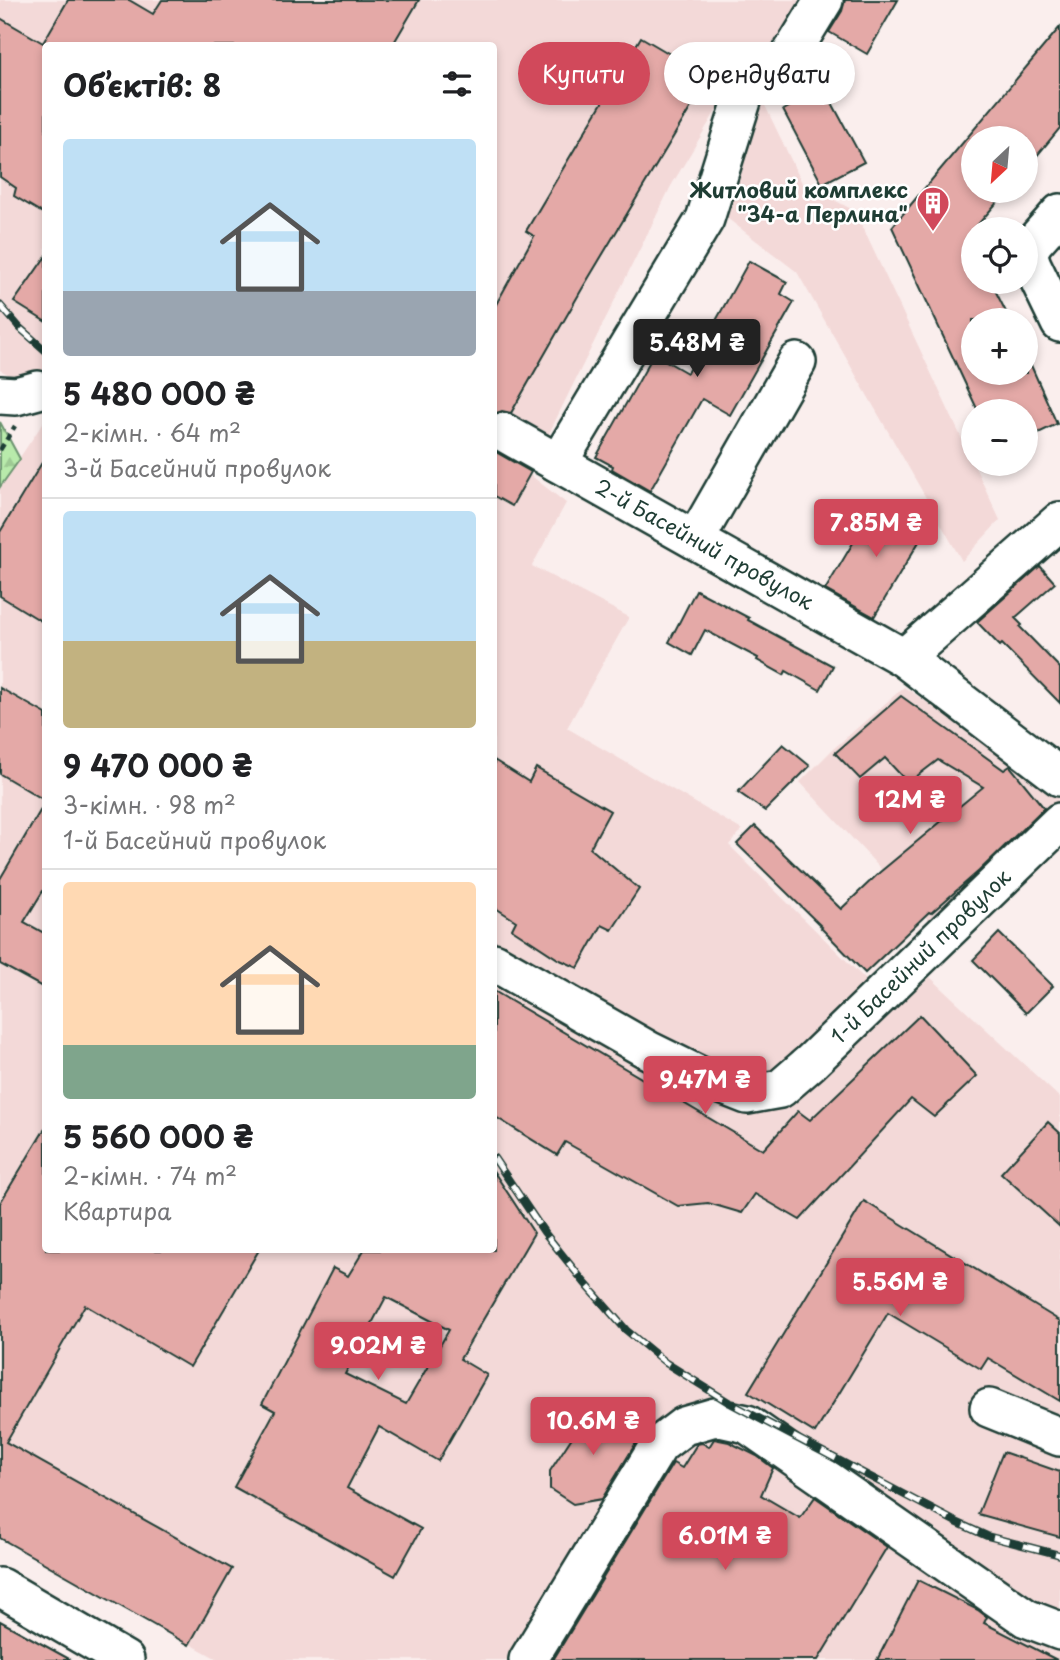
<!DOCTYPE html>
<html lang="uk">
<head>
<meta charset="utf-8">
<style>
	:root { --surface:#fff; --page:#f6f6f6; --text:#202124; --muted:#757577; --line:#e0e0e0; --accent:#d1495b }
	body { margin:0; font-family:"Playpen Sans",sans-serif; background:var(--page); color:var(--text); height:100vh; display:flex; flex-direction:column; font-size:26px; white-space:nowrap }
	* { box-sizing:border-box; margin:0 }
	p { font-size:23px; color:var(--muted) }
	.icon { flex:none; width:38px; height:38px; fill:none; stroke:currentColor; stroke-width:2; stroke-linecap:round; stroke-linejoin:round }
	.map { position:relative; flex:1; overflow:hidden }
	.panel { position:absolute; left:42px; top:42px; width:455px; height:1211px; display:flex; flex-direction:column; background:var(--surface); border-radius:7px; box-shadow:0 4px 10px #0003 }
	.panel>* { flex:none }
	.hud { position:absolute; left:518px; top:42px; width:436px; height:63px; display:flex; gap:14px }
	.needle { width:46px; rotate:206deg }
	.fabs { position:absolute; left:961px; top:126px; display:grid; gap:14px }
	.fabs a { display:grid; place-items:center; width:77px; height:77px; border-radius:50%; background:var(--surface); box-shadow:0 4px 10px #0003; font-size:35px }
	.price { position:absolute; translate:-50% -60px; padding:0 16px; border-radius:7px; background:var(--accent); color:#fff; font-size:23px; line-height:46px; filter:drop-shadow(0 2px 4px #0008) }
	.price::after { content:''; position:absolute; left:50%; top:42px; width:21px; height:16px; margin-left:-10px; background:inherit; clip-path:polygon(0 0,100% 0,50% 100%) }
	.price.current { background:#222; color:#fff }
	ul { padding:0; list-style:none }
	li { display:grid; align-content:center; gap:14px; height:371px; padding:0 21px }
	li+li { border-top:2px solid var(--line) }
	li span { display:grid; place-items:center; height:217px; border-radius:7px; color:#555 }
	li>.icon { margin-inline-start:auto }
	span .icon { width:126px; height:126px; fill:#fffc; stroke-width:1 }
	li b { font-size:30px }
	h2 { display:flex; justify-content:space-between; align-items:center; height:84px; padding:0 21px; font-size:30px }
	.pill { padding:0 24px; border-radius:32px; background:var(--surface); box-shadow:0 4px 10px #0003; font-size:24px; line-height:63px }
	.pill.current { background:var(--accent); color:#fff }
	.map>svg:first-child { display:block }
</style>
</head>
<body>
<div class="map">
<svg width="1060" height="1660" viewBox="0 0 1060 1660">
	<defs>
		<pattern id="forest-firs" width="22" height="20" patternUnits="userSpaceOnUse" patternTransform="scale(1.75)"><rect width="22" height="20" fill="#b8eaab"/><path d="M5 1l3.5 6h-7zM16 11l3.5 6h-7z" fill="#9eca94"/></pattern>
	</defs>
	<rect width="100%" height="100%" fill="#faeeed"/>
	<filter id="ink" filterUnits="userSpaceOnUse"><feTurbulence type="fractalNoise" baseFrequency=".0143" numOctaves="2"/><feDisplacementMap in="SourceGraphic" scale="14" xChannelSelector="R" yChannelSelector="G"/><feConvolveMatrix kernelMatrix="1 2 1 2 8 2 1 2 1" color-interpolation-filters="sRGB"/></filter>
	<g filter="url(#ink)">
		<g fill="#f3d9d8">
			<polygon points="0,0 804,0 762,69 738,74 671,186 529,474 566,503 532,566 629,617 567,728 742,830 729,845 867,981 745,1108 789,1098 930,977 1060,1098 1060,1660 219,1660 0,1538 0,487 45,420 46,1250 494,1250 494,46 46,46 45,393 0,370"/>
			<polygon points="760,95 802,183 855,211 1000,520 962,561 797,272 723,215"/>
			<polygon points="904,687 1016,761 1060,801 1060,808 933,925 800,782 832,750"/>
		</g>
		<polygon fill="url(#forest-firs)" stroke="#6c9470" stroke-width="2" points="0,422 20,459 0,487"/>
		<g fill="#e4a9a7" stroke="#1f3d34" stroke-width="2" fill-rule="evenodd">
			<polygon points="68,0 129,0 153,14 162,0 419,0 392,46 46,46 46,215 14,196 16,188 0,177 0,18 43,43"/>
			<polygon points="845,0 898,0 867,54 829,32 842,11"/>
			<polygon points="1060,27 1060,128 1026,169 1026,138 973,138 973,191 1007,191 968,236 973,246 973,282 991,282 1010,320 973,320 973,373 1026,373 1026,354 1057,424 1026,439 1026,411 978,411 892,227"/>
			<polygon points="641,37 709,77 582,289 511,413 502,411 494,414 494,308 534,236 526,231"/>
			<polygon points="824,88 864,162 822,184 783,110"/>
			<polygon points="46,256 46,322 14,302"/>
			<polygon points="749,261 787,282 781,294 794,302 730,415 702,399 650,491 612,469 613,466 596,457 654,354 687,373"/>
			<polygon points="494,451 531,472 512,506 494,496"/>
			<polygon points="46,456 46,624 0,596 0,532"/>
			<polygon points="878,501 926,530 874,617 825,590"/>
			<polygon points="1040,566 1055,583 1015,618 1022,625 1020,627 1060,668 1060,703 1002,644 1000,646 977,622"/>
			<polygon points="696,590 749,618 748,620 833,666 820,690 786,671 784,675 757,660 758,658 705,630 692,655 669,642"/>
			<polygon points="0,688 46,714 46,801 0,774"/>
			<polygon points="901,696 1004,770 1010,766 1044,808 979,871 931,913 929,912 865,973 821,928 822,927 737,844 755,826 841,909 880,872 983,787 938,760 908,783 885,758 860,779 835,753"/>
			<polygon points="783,744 810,766 765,811 738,792"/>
			<polygon points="494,760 529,782 536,768 610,811 590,848 639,889 612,930 602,925 578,968 558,959 512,929 516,921 494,907"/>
			<polygon points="46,801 46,886 24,922 46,934 46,989 0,964 0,879"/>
			<polygon points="999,933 1053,986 1026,1013 973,960"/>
			<polygon points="494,991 763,1150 798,1111 810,1120 920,1015 977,1076 934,1117 911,1099 800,1220 755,1194 742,1213 708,1203 678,1206 565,1142 557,1155 494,1116"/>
			<polygon points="1048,1122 1060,1133 1060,1227 1001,1173"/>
			<polygon points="46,1127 46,1250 259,1250 190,1367 85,1305 6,1442 232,1569 189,1645 0,1538 0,1203"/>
			<path d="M494 1172 534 1233 460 1359 487 1375 438 1461 379 1427 347 1488 421 1529 395 1576 234 1487 275 1411 262 1404 333 1268 348 1276 364 1250H494ZM386 1297 449 1330 406 1404 345 1374Z"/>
			<polygon points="864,1201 1060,1321 1060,1401 988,1358 981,1369 888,1313 815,1433 748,1392"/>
			<polygon points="591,1408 611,1410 630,1423 636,1443 602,1499 573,1504 550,1489 550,1471"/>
			<polygon points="714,1439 729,1442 757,1456 773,1468 761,1495 800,1518 815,1497 887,1547 818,1660 553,1660 673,1463 682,1468 697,1444 702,1443 709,1447"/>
			<polygon points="1003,1452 1060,1472 1060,1537 978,1514"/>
			<polygon points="918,1580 978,1610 987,1617 984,1623 1057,1660 877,1660"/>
			<polygon points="0,1621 71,1660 0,1660"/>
		</g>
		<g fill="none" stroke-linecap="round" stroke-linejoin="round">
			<defs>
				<g id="minor">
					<polyline points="1060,213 1034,242 1028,253 1032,265 1060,323"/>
					<polyline points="0,395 16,396 38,390"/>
					<polyline points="503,432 904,658 1060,777"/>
					<polyline points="558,463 705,219 747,85 775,80 824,0"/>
					<polyline points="695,540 797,362"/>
					<polyline points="904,658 1060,521"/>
					<polyline points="494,962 648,1050 709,1080 747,1095 780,1089 810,1063 1060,822"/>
					<polyline points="989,1408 1060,1437"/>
					<polyline points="0,1587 125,1660"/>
					<polyline points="528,1660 659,1445 684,1426 715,1417 747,1424 1026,1618 1060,1631"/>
				</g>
			</defs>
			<use href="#minor" stroke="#1f3d34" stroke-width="42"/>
			<polyline stroke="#1f3d34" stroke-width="4.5" stroke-dasharray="7 5" stroke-linecap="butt" points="0,450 15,426"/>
			<use href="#minor" stroke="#fff" stroke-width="37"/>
			<defs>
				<g id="rail">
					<polyline points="0,305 20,328 46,351"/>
					<polyline points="494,1158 544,1232 584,1282 626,1330 666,1363 730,1403 956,1522 987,1536 1060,1555"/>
				</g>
			</defs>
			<use href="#rail" stroke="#1f3d34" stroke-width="8"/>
			<use href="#rail" stroke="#fff" stroke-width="5" stroke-dasharray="16" stroke-linecap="butt"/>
		</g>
	</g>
	<defs>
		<symbol id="building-pin" viewBox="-11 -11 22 30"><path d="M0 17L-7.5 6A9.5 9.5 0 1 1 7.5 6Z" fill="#d1495b" stroke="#fff"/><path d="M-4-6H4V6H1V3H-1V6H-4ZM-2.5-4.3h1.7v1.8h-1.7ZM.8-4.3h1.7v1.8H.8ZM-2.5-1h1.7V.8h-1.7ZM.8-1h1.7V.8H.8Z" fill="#fff"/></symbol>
	</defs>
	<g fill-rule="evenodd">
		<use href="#building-pin" x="914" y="184" width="38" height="52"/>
	</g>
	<g text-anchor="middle" stroke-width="5" stroke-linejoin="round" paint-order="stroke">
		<g font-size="21" font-weight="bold" fill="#1f3d34" stroke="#fff" text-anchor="end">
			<text x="908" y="198">Житловий комплекс<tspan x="908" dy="24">"34-а Перлина"</tspan></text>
		</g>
		<g font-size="21" fill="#1f3d34" stroke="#fff">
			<text transform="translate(704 545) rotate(29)" y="7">2-й Басейний провулок</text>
			<text transform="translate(921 957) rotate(-44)" y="7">1-й Басейний провулок</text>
		</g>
	</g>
</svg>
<div class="fabs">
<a><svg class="needle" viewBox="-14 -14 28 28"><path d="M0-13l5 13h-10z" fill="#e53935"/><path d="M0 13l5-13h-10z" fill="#757577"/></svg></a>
<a><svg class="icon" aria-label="locate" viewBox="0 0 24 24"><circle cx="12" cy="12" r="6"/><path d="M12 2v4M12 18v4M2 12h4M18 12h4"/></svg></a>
<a>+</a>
<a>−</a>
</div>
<b class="price current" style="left:697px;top:379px">5.48M ₴</b>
<b class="price" style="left:876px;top:559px">7.85M ₴</b>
<b class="price" style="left:910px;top:836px">12M ₴</b>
<b class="price" style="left:705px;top:1116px">9.47M ₴</b>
<b class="price" style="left:900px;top:1318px">5.56M ₴</b>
<b class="price" style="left:378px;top:1382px">9.02M ₴</b>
<b class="price" style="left:593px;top:1457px">10.6M ₴</b>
<b class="price" style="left:725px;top:1572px">6.01M ₴</b>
<div class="hud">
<a class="pill current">Купити</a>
<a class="pill">Орендувати</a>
</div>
<section class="panel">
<h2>Об’єктів: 8<svg class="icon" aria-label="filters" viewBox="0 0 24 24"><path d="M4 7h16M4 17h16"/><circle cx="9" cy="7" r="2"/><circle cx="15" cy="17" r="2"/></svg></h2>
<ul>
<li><span style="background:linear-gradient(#bfe0f5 70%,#9aa5b1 0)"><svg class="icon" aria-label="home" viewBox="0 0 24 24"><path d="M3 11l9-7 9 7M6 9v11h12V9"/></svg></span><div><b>5 480 000 ₴</b><p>2-кімн. · 64 m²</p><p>3-й Басейний провулок</p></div></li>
<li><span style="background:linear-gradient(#bfe0f5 60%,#c2b280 0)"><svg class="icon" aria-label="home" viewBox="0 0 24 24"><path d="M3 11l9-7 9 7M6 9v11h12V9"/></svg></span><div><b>9 470 000 ₴</b><p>3-кімн. · 98 m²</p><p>1-й Басейний провулок</p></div></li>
<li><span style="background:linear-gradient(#ffd9b3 75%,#7fa58c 0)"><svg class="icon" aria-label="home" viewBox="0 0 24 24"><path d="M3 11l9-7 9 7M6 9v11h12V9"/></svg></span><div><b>5 560 000 ₴</b><p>2-кімн. · 74 m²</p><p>Квартира</p></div></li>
</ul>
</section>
</div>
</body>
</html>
